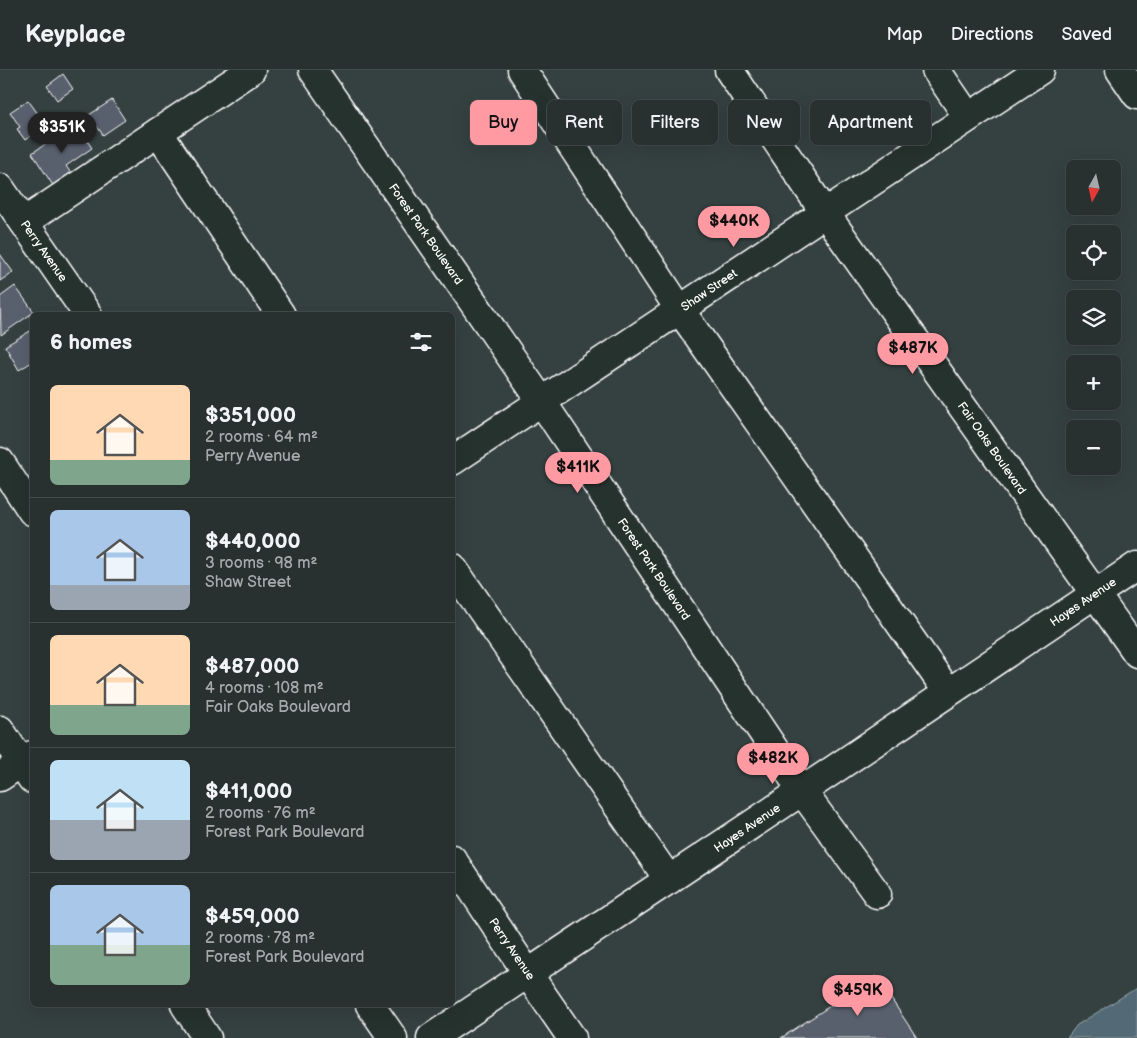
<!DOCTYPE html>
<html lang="en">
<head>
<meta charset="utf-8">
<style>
	:root { --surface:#283030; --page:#303838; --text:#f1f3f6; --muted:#a5a9ab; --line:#444b4c; --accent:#ff9aa2 }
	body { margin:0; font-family:"Balsamiq Sans",sans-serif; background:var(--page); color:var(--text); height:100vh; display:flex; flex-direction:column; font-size:19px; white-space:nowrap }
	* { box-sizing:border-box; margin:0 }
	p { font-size:16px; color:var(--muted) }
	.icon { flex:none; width:28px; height:28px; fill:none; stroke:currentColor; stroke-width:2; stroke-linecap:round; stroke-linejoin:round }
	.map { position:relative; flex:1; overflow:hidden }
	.drawer { position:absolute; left:30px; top:242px; width:425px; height:695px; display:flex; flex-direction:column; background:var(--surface); border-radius:8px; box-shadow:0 5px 20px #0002,0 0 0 1px var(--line) }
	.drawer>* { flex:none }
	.hud { position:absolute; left:470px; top:30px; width:475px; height:45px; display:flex; gap:10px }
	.needle { width:32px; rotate:188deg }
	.buttons { position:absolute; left:1066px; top:90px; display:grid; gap:10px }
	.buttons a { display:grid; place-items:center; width:55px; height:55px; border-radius:8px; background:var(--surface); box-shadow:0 5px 20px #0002,0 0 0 1px var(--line); font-size:25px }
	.price { position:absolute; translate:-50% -42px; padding:0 11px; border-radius:18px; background:var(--accent); color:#111; font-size:16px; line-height:32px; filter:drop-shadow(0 1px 2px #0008) }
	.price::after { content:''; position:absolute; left:50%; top:30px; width:15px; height:11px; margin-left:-8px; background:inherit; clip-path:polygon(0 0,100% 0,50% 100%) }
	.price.current { background:#222; color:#fff }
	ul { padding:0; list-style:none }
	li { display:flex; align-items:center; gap:15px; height:125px; padding:0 20px }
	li+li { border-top:1px solid var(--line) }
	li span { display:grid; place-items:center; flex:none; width:140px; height:100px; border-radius:8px; color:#555 }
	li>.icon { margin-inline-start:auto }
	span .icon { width:60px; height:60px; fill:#fffc; stroke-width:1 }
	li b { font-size:21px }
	h2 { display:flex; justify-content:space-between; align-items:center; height:60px; padding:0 20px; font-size:21px }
	.tag { padding:0 18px; border-radius:8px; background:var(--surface); box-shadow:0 5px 20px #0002,0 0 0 1px var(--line); font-size:18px; line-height:45px }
	.tag.current { background:var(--accent); color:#111 }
	header { display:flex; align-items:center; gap:30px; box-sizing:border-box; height:70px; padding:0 25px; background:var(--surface); border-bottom:1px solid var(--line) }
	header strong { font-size:24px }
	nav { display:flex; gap:28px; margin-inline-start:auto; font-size:18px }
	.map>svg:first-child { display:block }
</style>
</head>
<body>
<header>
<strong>Keyplace</strong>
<nav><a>Map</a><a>Directions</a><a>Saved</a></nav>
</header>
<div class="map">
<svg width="1137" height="968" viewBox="0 0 1137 968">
	<rect width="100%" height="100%" fill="#354040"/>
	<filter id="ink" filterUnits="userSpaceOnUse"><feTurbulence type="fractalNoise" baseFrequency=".02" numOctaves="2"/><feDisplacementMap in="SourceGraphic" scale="10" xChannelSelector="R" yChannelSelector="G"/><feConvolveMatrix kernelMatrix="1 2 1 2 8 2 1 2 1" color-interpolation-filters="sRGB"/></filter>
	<g filter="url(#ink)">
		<polygon fill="#526b76" stroke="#97a6ad" points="1135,919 1137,919 1137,968 1067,968 1077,955"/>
		<g fill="#58606e" stroke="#fff">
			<polygon points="63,4 73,19 57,30 47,16"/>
			<polygon points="28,30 46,55 25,70 17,59 20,57 10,42"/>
			<polygon points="112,30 125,50 103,65 89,45"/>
			<polygon points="76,54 92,78 66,96 72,105 54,117 32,83"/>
			<polygon points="0,184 13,202 0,211"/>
			<polygon points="15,216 34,242 1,265 0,227"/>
			<polygon points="32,260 32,292 19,300 5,276"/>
			<polygon points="876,906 917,968 781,968"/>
		</g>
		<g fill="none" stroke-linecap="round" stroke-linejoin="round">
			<defs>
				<g id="minor">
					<polyline points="313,0 542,332 802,721 877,824"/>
					<polyline points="522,0 680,240 948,622"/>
					<polyline points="729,0 825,143 1137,583"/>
					<polyline points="936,0 968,47"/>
					<polyline points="1120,0 1137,25"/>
					<polyline points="158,62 281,245"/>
					<polyline points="0,118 88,245"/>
					<polyline points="24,152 251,0"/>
					<polyline points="452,391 1040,0"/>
					<polyline points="0,392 32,441"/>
					<polyline points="452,497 669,810"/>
					<polyline points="0,660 32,709"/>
					<polyline points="0,707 32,685"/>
					<polyline points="452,789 528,904 572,968"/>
					<polyline points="185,935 207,968"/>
					<polyline points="370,935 393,968"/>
					<polyline points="431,968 802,721 1095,524 1137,496"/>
				</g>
			</defs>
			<use href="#minor" stroke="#fff" stroke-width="31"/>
			<use href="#minor" stroke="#26332d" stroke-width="28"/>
		</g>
	</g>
	<g text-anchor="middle" stroke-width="4.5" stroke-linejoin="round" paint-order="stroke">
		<g font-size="12" fill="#fff" stroke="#26332d">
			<text transform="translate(426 164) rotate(55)" y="4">Forest Park Boulevard</text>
			<text transform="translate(44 181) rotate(55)" y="4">Perry Avenue</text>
			<text transform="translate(709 220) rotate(-34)" y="4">Shaw Street</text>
			<text transform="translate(992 378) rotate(55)" y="4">Fair Oaks Boulevard</text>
			<text transform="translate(654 499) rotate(56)" y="4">Forest Park Boulevard</text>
			<text transform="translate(1083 532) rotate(-34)" y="4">Hayes Avenue</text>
			<text transform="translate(747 758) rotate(-34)" y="4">Hayes Avenue</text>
			<text transform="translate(512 879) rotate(56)" y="4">Perry Avenue</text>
		</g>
	</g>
</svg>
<div class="buttons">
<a><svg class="needle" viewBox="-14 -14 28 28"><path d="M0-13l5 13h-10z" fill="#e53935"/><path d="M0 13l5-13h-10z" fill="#a5a9ab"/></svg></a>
<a><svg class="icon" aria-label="locate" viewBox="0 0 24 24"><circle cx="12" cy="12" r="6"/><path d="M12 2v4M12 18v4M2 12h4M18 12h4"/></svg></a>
<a><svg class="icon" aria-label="layers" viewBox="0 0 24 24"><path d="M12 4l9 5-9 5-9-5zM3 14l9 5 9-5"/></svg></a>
<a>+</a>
<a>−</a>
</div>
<b class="price current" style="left:62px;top:84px">$351K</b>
<b class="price" style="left:734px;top:178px">$440K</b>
<b class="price" style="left:913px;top:305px">$487K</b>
<b class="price" style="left:578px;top:424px">$411K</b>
<b class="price" style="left:773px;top:715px">$482K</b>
<b class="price" style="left:858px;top:947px">$459K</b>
<div class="hud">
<a class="tag current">Buy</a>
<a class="tag">Rent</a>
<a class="tag">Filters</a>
<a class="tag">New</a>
<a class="tag">Apartment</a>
</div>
<section class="drawer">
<h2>6 homes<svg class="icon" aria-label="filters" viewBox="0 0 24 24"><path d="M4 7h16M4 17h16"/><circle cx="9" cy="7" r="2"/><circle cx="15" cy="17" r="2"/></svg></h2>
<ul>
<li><span style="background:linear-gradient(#ffd9b3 75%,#7fa58c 0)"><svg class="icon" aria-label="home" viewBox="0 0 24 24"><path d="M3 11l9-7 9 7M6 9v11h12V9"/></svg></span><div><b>$351,000</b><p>2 rooms · 64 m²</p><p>Perry Avenue</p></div></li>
<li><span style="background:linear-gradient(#a9c7e8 75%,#9aa5b1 0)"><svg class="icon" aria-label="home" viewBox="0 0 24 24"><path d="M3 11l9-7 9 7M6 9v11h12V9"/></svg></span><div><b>$440,000</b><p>3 rooms · 98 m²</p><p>Shaw Street</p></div></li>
<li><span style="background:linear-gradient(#ffd9b3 70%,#7fa58c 0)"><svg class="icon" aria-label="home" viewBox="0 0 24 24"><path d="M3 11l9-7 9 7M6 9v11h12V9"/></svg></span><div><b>$487,000</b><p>4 rooms · 108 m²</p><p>Fair Oaks Boulevard</p></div></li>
<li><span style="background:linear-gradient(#bfe0f5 60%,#9aa5b1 0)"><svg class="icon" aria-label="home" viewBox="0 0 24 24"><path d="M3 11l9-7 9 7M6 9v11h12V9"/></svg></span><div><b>$411,000</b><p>2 rooms · 76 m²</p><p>Forest Park Boulevard</p></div></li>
<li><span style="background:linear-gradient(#a9c7e8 60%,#7fa58c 0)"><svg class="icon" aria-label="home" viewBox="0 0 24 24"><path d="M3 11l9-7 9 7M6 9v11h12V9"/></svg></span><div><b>$459,000</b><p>2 rooms · 78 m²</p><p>Forest Park Boulevard</p></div></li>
</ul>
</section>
</div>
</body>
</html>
